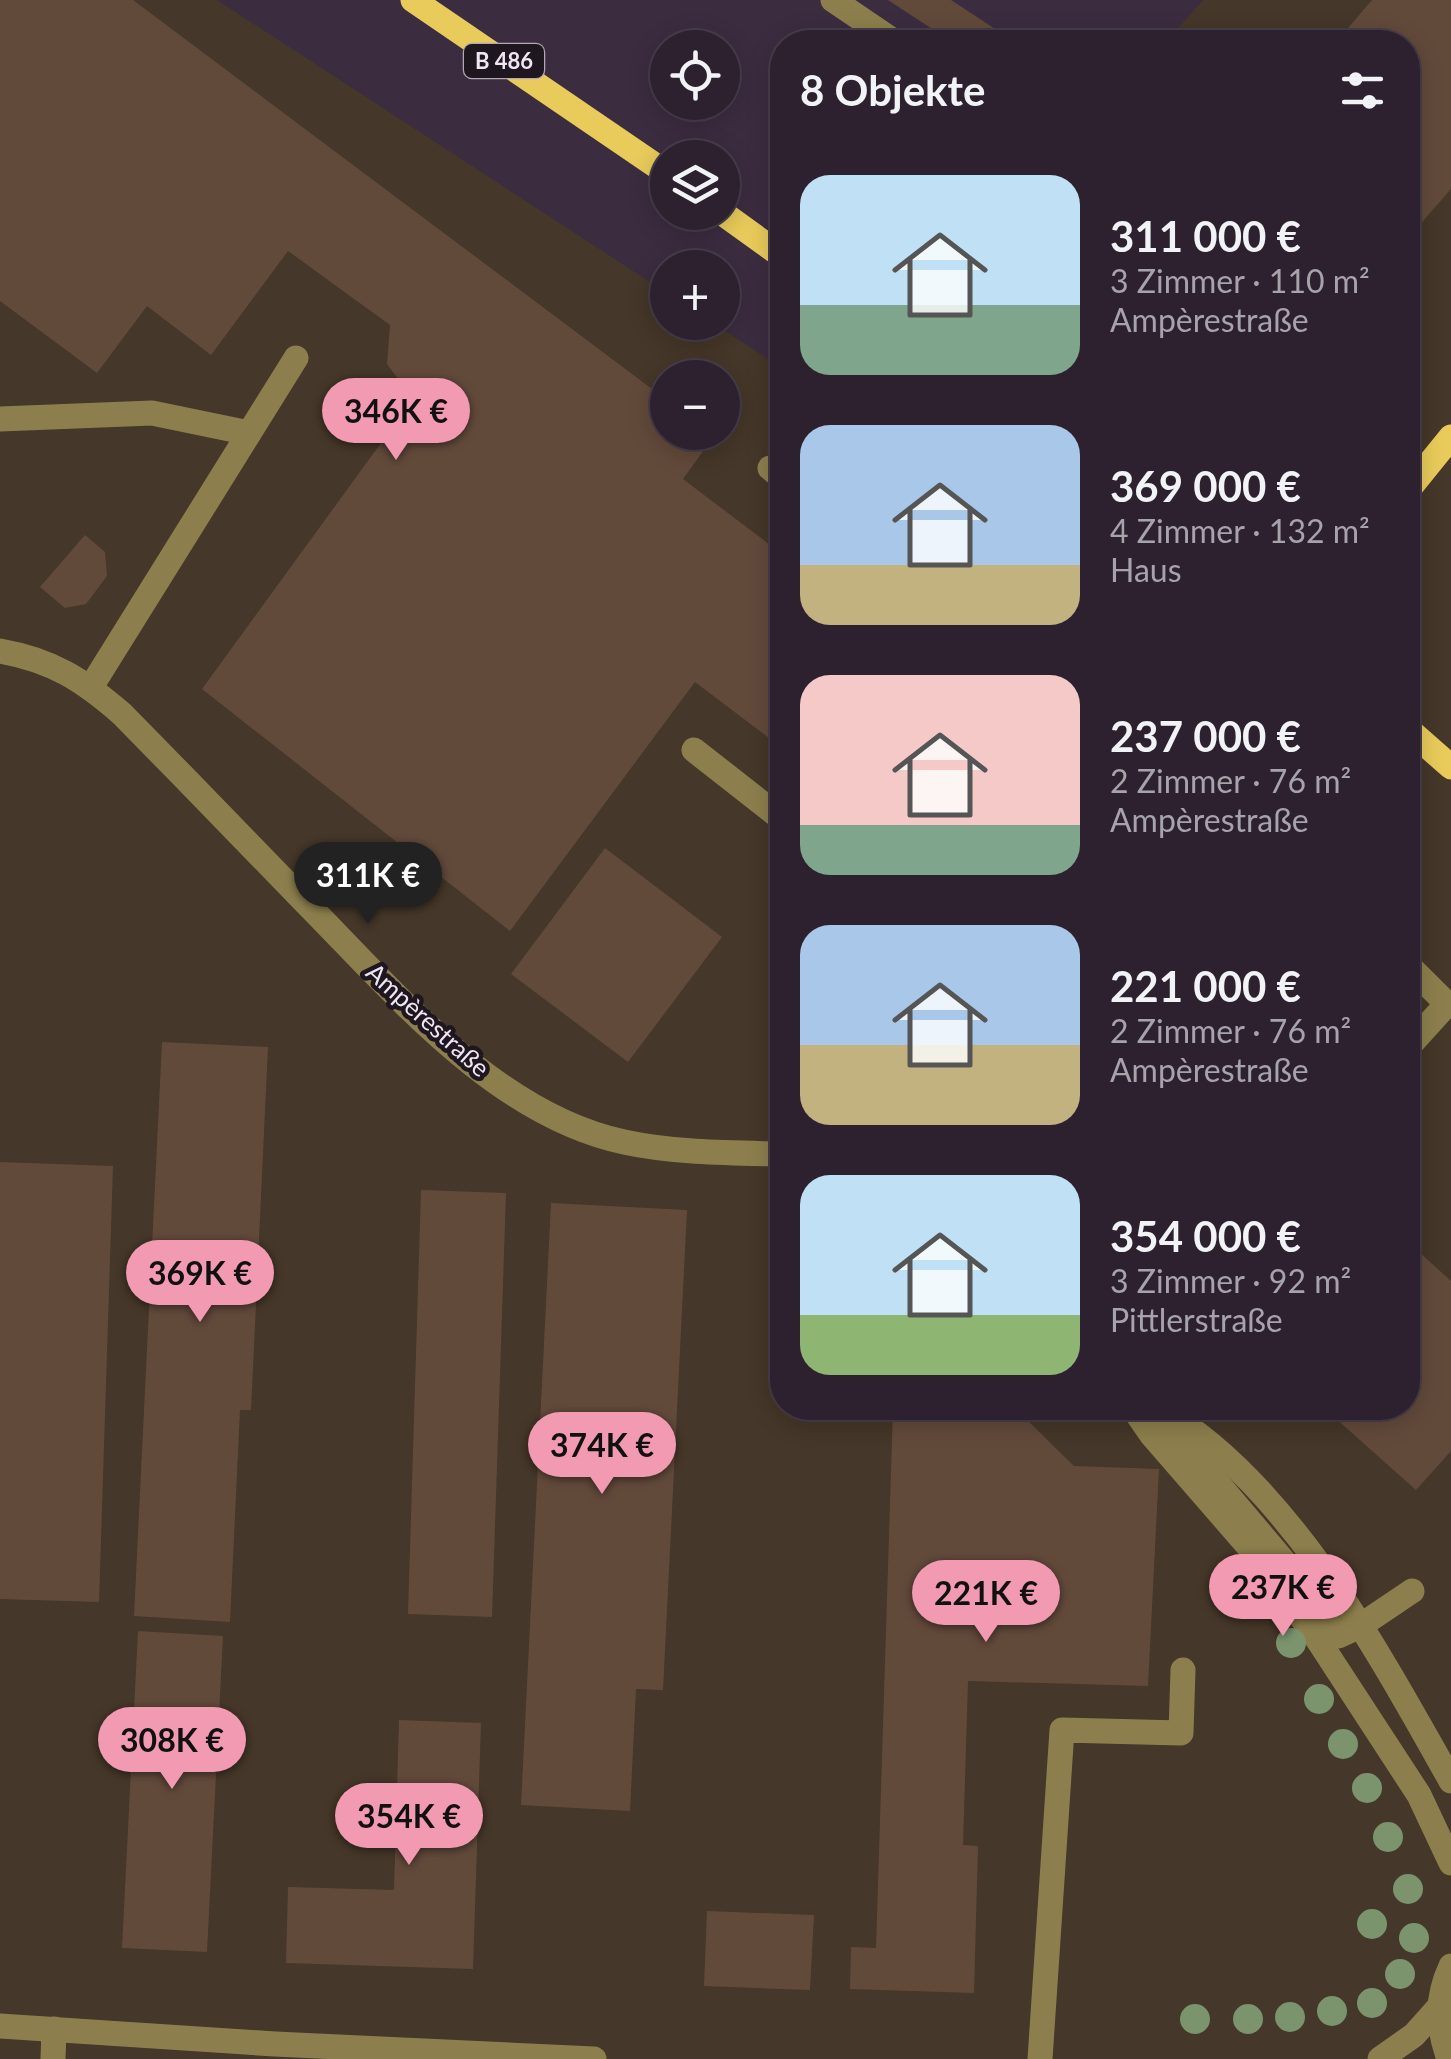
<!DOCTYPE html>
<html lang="de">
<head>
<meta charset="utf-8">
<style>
	:root { --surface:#2d2130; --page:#392e3c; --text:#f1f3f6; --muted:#a7a3ab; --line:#483e4c; --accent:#f19ab2 }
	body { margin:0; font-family:Lato,sans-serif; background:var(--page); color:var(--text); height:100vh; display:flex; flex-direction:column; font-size:38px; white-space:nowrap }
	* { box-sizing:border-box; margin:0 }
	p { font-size:32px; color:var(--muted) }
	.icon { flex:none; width:55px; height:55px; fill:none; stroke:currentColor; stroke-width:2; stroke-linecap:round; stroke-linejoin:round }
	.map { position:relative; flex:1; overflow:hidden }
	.panel { position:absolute; left:770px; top:30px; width:650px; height:1390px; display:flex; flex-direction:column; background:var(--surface); border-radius:40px; box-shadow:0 5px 25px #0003,0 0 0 2px var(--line) }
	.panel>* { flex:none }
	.buttons { position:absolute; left:650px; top:30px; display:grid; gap:20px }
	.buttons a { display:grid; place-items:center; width:90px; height:90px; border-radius:50%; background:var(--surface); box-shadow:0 5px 25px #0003,0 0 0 2px var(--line); font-size:50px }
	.price { position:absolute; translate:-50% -85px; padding:0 22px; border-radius:35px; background:var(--accent); color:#111; font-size:32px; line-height:65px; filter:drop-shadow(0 2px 5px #0008) }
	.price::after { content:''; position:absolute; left:50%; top:60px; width:30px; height:22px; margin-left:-15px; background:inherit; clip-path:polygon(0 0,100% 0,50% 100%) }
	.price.selected { background:#222; color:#fff }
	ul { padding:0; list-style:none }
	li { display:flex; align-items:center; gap:30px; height:250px; padding:0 30px }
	li span { display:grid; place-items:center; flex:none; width:280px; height:200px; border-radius:30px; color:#555 }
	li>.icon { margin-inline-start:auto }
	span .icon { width:120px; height:120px; fill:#fffc; stroke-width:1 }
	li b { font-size:42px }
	h2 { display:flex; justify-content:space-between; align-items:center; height:120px; padding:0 30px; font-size:42px }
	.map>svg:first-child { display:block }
</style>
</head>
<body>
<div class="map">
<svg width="1451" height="2059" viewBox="0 0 1451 2059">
	<rect width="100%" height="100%" fill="#3c2c40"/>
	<path fill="#453729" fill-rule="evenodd" d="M0 0H217L667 293 668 322 713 323 782 368V1408H1408V42H1166L1203 0H1451V2059H0ZM668 378H722V432H668Z"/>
	<g fill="#624a3b">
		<polygon points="0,0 133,0 668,401 668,432 710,432 714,436 683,479 782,554 782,748 695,682 510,931 202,689 413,399 387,364 390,325 288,251 211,355 147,306 97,373 0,301"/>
		<polygon points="888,0 951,0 1015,42 952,42"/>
		<polygon points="1372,0 1451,0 1451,189 1416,229 1422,234 1408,250 1408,42 1336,42"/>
		<polygon points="85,535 105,552 107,576 86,604 65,608 40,587"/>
		<polygon points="605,848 722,937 628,1062 511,974"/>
		<polygon points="162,1042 268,1047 251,1410 240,1410 230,1622 134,1616"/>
		<polygon points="0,1162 113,1166 99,1602 0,1599"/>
		<polygon points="421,1190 506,1193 492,1617 408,1614"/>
		<polygon points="551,1203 687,1210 663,1690 636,1689 630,1811 521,1805"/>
		<polygon points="1408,1242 1451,1281 1451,1451 1416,1490 1324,1408 1408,1408"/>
		<polygon points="893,1408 1020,1408 1020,1413 1074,1466 1159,1469 1148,1686 968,1681 963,1845 978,1846 974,1993 850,1989 851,1947 876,1948"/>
		<polygon points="138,1631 223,1636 207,1952 122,1948"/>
		<polygon points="399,1720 481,1723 473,1969 286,1963 288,1887 394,1890"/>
		<polygon points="707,1911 814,1915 810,1990 704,1986"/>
	</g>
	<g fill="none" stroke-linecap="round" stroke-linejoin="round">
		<g stroke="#8d7f4d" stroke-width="25">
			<polyline points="833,0 895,42"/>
			<polyline points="0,419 152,413 249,433"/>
			<polyline points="770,468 782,478"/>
			<path d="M0 651C52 660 83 680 122 714 184 777 246 841 307 904 395 993 496 1115 624 1142 675 1153 730 1153 782 1154"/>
			<polyline points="91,687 296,358"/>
			<polyline points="694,750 782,819"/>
			<polyline points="1408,965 1447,1004 1408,1047"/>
			<polyline points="1133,1408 1151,1434 1256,1555 1318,1640 1419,1795 1451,1863"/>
			<path d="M1159 1408C1287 1481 1380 1655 1451 1781"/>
			<polyline points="1155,1424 1177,1435 1297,1577 1338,1636 1360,1626 1412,1591"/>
			<polyline points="0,2026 275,2044 594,2059"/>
			<polyline points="53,2059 54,2029"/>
			<polyline points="1040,2059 1062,1730 1181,1733 1183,1670"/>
			<polyline points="1380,2059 1414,2035 1439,2007"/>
			<path d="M1449 2059C1437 2026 1436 1998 1451 1966"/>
		</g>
		<g stroke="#e9cb5b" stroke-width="25">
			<polyline points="413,0 668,174"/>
			<polyline points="721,212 782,256"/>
			<polyline points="1408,490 1451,437"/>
			<polyline points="1408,729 1451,767"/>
		</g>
	</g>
	<g fill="#7b946e">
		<circle cx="1291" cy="1643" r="15"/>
		<circle cx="1319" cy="1699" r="15"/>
		<circle cx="1343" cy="1744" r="15"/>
		<circle cx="1367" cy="1788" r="15"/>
		<circle cx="1388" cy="1837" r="15"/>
		<circle cx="1408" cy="1889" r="15"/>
		<circle cx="1372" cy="1924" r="15"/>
		<circle cx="1414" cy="1938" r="15"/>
		<circle cx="1400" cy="1974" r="15"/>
		<circle cx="1372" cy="2003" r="15"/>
		<circle cx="1332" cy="2011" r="15"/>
		<circle cx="1290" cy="2017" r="15"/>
		<circle cx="1195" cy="2019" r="15"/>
		<circle cx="1248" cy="2019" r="15"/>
	</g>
	<g text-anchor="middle" stroke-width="9" stroke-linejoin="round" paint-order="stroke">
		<rect fill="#1f1720" stroke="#b1a8b4" stroke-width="2.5" x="464" y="44" width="80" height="34" rx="8"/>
		<g font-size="22" font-weight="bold" fill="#f0e6f3">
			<text x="504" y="69">B 486</text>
		</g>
		<g font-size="25" fill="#f0e6f3" stroke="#1f1720">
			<text transform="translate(428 1020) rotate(42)" y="9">Ampèrestraße</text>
		</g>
	</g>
</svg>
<div class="buttons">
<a><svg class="icon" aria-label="locate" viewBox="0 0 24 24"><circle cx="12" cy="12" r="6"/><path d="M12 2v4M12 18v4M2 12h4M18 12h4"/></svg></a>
<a><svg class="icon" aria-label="layers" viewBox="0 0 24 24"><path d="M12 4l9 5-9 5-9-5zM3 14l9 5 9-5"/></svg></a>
<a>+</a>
<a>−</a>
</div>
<b class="price" style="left:396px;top:463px">346K €</b>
<b class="price selected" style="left:368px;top:927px">311K €</b>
<b class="price" style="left:200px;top:1325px">369K €</b>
<b class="price" style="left:602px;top:1497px">374K €</b>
<b class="price" style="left:1283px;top:1639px">237K €</b>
<b class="price" style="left:986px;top:1645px">221K €</b>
<b class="price" style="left:172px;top:1792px">308K €</b>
<b class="price" style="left:409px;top:1868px">354K €</b>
<section class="panel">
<h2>8 Objekte<svg class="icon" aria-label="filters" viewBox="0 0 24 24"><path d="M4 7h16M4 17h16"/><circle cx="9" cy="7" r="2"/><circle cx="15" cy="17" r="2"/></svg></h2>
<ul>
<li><span style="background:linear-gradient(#bfe0f5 65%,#7fa58c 0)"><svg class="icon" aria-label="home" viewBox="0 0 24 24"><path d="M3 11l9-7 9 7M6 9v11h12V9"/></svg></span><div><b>311 000 €</b><p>3 Zimmer · 110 m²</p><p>Ampèrestraße</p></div></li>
<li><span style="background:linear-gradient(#a9c7e8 70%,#c2b280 0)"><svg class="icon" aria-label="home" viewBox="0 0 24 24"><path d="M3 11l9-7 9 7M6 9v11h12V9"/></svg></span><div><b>369 000 €</b><p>4 Zimmer · 132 m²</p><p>Haus</p></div></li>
<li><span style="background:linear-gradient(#f6c9c9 75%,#7fa58c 0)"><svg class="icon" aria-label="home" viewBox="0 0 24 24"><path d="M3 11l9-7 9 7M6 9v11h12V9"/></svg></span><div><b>237 000 €</b><p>2 Zimmer · 76 m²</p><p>Ampèrestraße</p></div></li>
<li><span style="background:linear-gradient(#a9c7e8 60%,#c2b280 0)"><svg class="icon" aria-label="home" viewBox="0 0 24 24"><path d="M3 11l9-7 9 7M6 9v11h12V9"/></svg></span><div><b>221 000 €</b><p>2 Zimmer · 76 m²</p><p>Ampèrestraße</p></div></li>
<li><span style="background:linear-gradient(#bfe0f5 70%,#8fb573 0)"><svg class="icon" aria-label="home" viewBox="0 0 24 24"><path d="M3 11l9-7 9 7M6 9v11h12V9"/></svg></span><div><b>354 000 €</b><p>3 Zimmer · 92 m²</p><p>Pittlerstraße</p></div></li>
</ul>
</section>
</div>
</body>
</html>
